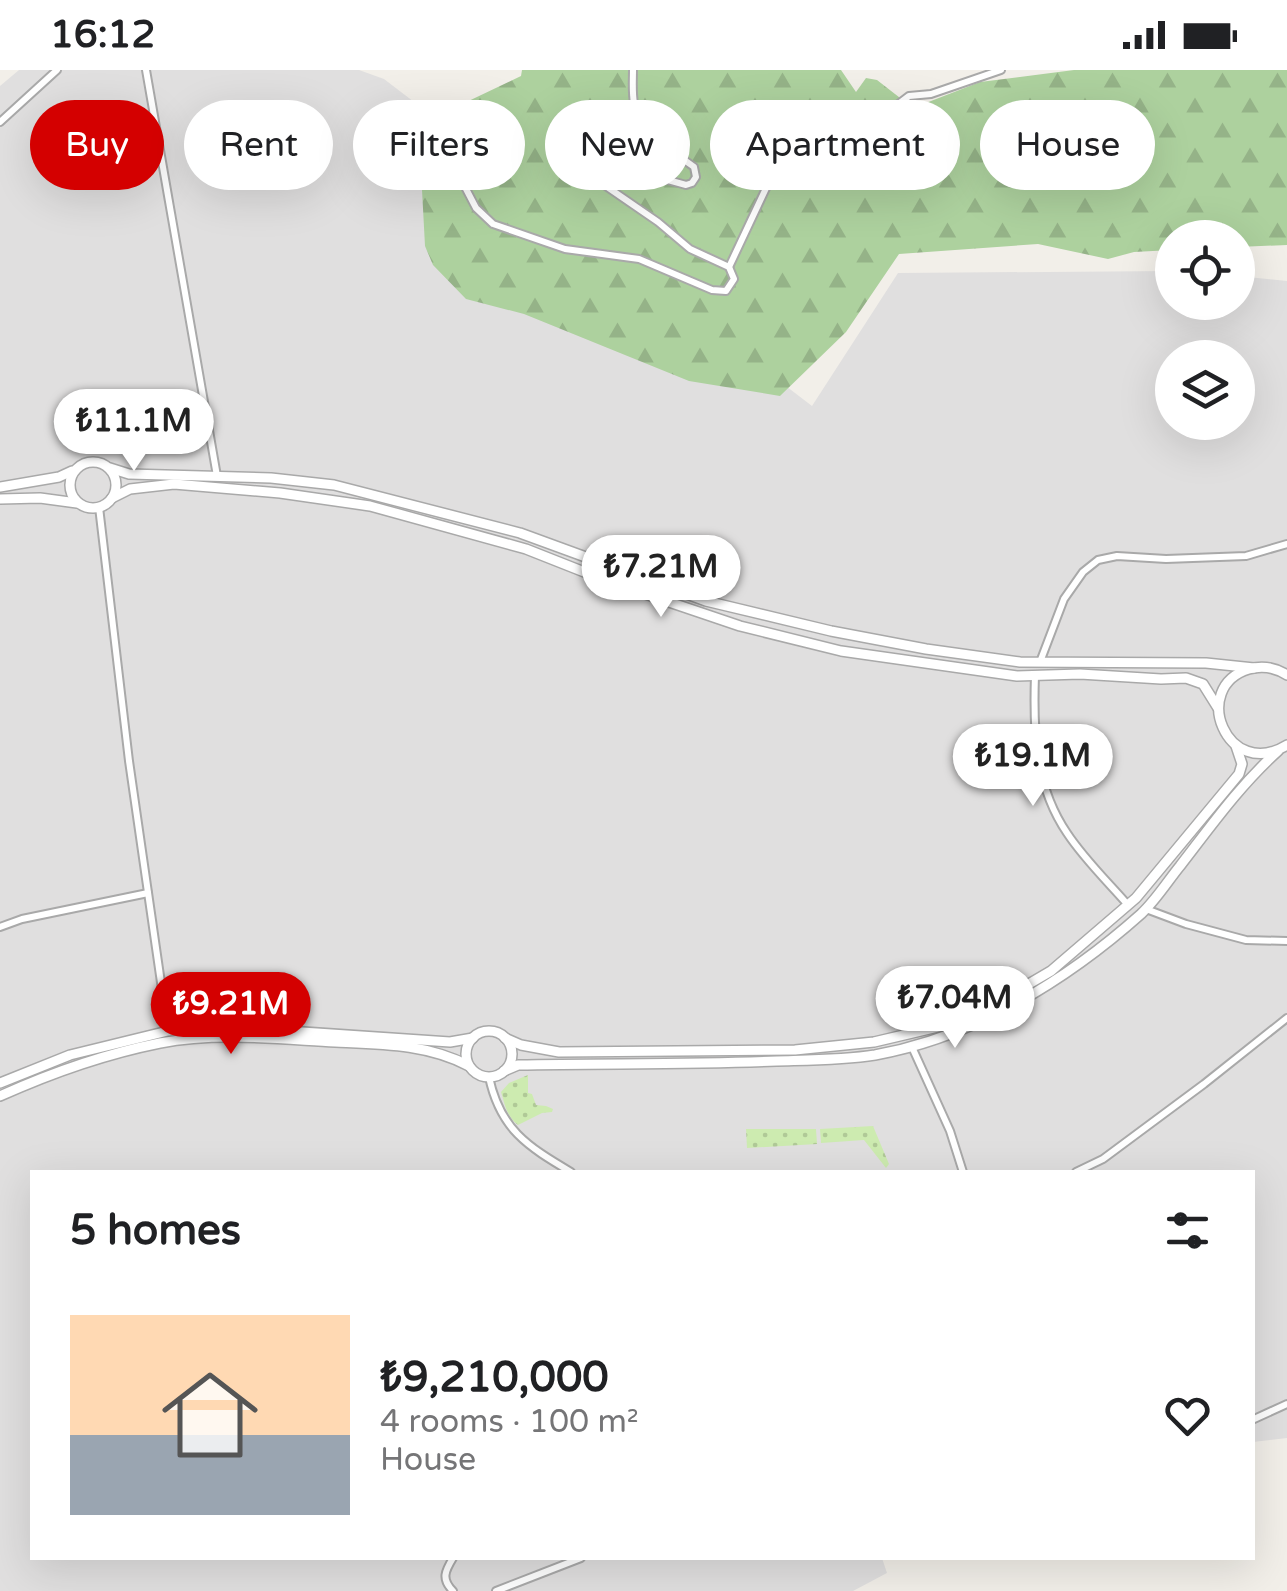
<!DOCTYPE html>
<html lang="en">
<head>
<meta charset="utf-8">
<style>
	:root { --surface:#fff; --page:#f2f2f2; --text:#202124; --muted:#757577; --accent:#d40000 }
	body { margin:0; font-family:"Varela Round",sans-serif; background:var(--page); color:var(--text); height:100vh; display:flex; flex-direction:column; font-size:38px; white-space:nowrap }
	* { box-sizing:border-box; margin:0 }
	p { font-size:32px; color:var(--muted) }
	.icon { flex:none; width:55px; height:55px; fill:none; stroke:currentColor; stroke-width:2; stroke-linecap:round; stroke-linejoin:round }
	.map { position:relative; flex:1; overflow:hidden }
	.side { position:absolute; left:30px; top:1100px; width:1225px; height:390px; display:flex; flex-direction:column; background:var(--surface); border-radius:0px; box-shadow:0 10px 40px #0002 }
	.side>* { flex:none }
	.top-card { position:absolute; left:30px; top:30px; width:1228px; height:90px; display:flex; gap:20px }
	.buttons { position:absolute; left:1155px; top:150px; display:grid; gap:20px }
	.buttons a { display:grid; place-items:center; width:100px; height:100px; border-radius:50%; background:var(--surface); box-shadow:0 10px 40px #0002; font-size:50px }
	.price { position:absolute; translate:-50% -85px; padding:0 22px; border-radius:35px; background:#fff; color:#222; font-size:32px; line-height:65px; filter:drop-shadow(0 2px 5px #0008) }
	.price::after { content:''; position:absolute; left:50%; top:60px; width:30px; height:22px; margin-left:-15px; background:inherit; clip-path:polygon(0 0,100% 0,50% 100%) }
	.price.on { background:var(--accent); color:#fff }
	ul { padding:0; list-style:none }
	li { display:flex; align-items:center; gap:30px; height:250px; padding:0 40px }
	li span { display:grid; place-items:center; flex:none; width:280px; height:200px; border-radius:0px; color:#555 }
	li>.icon { margin-inline-start:auto }
	span .icon { width:120px; height:120px; fill:#fffc; stroke-width:1 }
	li b { font-size:42px }
	h2 { display:flex; justify-content:space-between; align-items:center; height:120px; padding:0 40px; font-size:42px }
	.pill { padding:0 35px; border-radius:45px; background:var(--surface); box-shadow:0 10px 40px #0002; font-size:35px; line-height:90px }
	.pill.on { background:var(--accent); color:#fff }
	.status { display:flex; justify-content:space-between; align-items:center; height:70px; padding:0 50px; background:var(--surface); direction:ltr }
	.status svg { height:28px; fill:currentColor }
	.map>svg:first-child { display:block }
</style>
</head>
<body>
<div class="status"><b>16:12</b><svg viewBox="0 0 49 12"><path d="M0 12V9h3v3zM5 12V6h3v6zM10 12V3h3v9zM15 12V0h3v12zM26 1h20v11H26zM47 4h2v5h-2z"/></svg></div>
<div class="map">
<svg width="1287" height="1521" viewBox="0 0 1287 1521">
	<defs>
		<pattern id="grass-dots" width="8" height="8" patternUnits="userSpaceOnUse" patternTransform="scale(2.5)"><rect width="8" height="8" fill="#cdebb0"/><path d="M2 2h.1M6 6h.1" fill="none" stroke="#b0c997" stroke-width="1.8" stroke-linecap="round"/></pattern>
		<pattern id="forest-firs" width="22" height="20" patternUnits="userSpaceOnUse" patternTransform="scale(2.5)"><rect width="22" height="20" fill="#add19e"/><path d="M5 1l3.5 6h-7zM16 11l3.5 6h-7z" fill="#95b388"/></pattern>
	</defs>
	<rect width="100%" height="100%" fill="#f2efe9"/>
	<path fill="#e0dfdf" fill-rule="evenodd" d="M19 0H359L384 9 812 336 898 203 1172 201V232H1238V206L1287 211V1368L1253 1372 1252 1102H32V1488H882L887 1503 853 1521H0V16ZM1172 288H1238V352H1172Z"/>
	<g fill="url(#grass-dots)">
		<path d="M528 1005V1023L532 1024 536 1035 546 1036 553 1039 552 1042 542 1043 518 1055C507 1047 505 1035 501 1022L509 1013Z"/>
		<polygon points="873,1056 889,1094 886,1098 864,1070 821,1073 820,1059"/>
		<polygon points="746,1059 816,1059 817,1074 747,1078"/>
	</g>
	<polygon fill="url(#forest-firs)" points="522,0 841,0 856,22 866,8 877,10 913,38 980,12 1074,0 1287,0 1287,175 1238,177 1238,168 1172,168 1172,180 1134,182 1108,189 1038,174 899,184 846,262 780,326 689,311 524,244 466,229 433,195 425,176 421,101 432,91 414,57 521,6"/>
	<g fill="none" stroke-linecap="round" stroke-linejoin="round">
		<defs>
			<g id="minor">
				<polyline points="146,0 217,406"/>
				<polyline points="0,52 57,0"/>
				<path d="M398 68 412 61 424 59 435 64 443 75 476 138 493 154 565 179 639 189 712 220 726 221 734 209 729 197 690 179 658 152 597 110 598 101 610 94 686 115 692 113 696 107 694 97C671 80 639 63 634 33 632 22 633 11 633 0"/>
				<path d="M729 197 784 80C803 59 837 67 863 67L872 64 888 42 909 26 931 24 1001 0"/>
				<polyline points="99,437 129,691 168,961"/>
				<polyline points="1040,592 1064,529 1083,502 1098,490 1117,486 1166,489 1246,486 1287,474"/>
				<path d="M1035 605C1033 661 1035 716 1067 763 1084 789 1108 812 1128 835"/>
				<polyline points="1146,839 1186,854 1246,870 1287,871"/>
				<polyline points="0,857 22,849 148,823"/>
				<polyline points="912,977 950,1061 963,1102"/>
				<path d="M489 1007C500 1059 527 1076 571 1102"/>
				<polyline points="1076,1102 1103,1089 1204,1014 1287,948"/>
				<polyline points="1252,1350 1287,1334"/>
				<path d="M453 1488C445 1501 441 1509 453 1521"/>
				<polyline points="496,1521 581,1488"/>
			</g>
			<g id="tertiary">
				<circle cx="93" cy="415" r="23"/>
				<polyline points="110,398 129,404 271,408 334,415 520,463 706,531 831,561 926,579 1020,592 1206,593 1254,598"/>
				<polyline points="0,417 59,407 72,401"/>
				<polyline points="112,428 130,419 174,414 280,423 370,436 526,479 607,511 740,556 841,581 1017,606 1080,604 1161,609 1186,608 1203,614 1218,638"/>
				<polyline points="0,429 40,428 77,433"/>
				<path d="M1287 605C1276 598 1263 595 1249 599 1189 617 1227 712 1287 675"/>
				<circle cx="489" cy="984" r="23"/>
				<polyline points="505,968 521,975 559,982 795,980 874,972 942,956 993,935 1051,901 1136,828 1239,704 1242,694 1236,676"/>
				<path d="M504 1001 518 995C604 993 690 995 777 991 809 990 843 990 875 985 975 967 1067 910 1141 844 1156 830 1167 812 1180 796 1211 756 1240 715 1278 681"/>
				<polyline points="0,1013 70,985 168,961 230,957 450,972 473,968"/>
				<path d="M0 1026C51 1003 105 984 160 973 217 962 278 969 335 972 381 974 428 974 469 996"/>
			</g>
		</defs>
		<use href="#minor" stroke="#a9a9a9" stroke-width="10"/>
		<use href="#tertiary" stroke="#a9a9a9" stroke-width="12"/>
		<use href="#minor" stroke="#fff" stroke-width="6"/>
		<use href="#tertiary" stroke="#fff" stroke-width="9"/>
	</g>
</svg>
<div class="buttons">
<a><svg class="icon" aria-label="locate" viewBox="0 0 24 24"><circle cx="12" cy="12" r="6"/><path d="M12 2v4M12 18v4M2 12h4M18 12h4"/></svg></a>
<a><svg class="icon" aria-label="layers" viewBox="0 0 24 24"><path d="M12 4l9 5-9 5-9-5zM3 14l9 5 9-5"/></svg></a>
</div>
<b class="price" style="left:134px;top:404px">₺11.1M</b>
<b class="price" style="left:661px;top:550px">₺7.21M</b>
<b class="price" style="left:1033px;top:739px">₺19.1M</b>
<b class="price" style="left:955px;top:981px">₺7.04M</b>
<b class="price on" style="left:231px;top:987px">₺9.21M</b>
<div class="top-card">
<a class="pill on">Buy</a>
<a class="pill">Rent</a>
<a class="pill">Filters</a>
<a class="pill">New</a>
<a class="pill">Apartment</a>
<a class="pill">House</a>
</div>
<section class="side">
<h2>5 homes<svg class="icon" aria-label="filters" viewBox="0 0 24 24"><path d="M4 7h16M4 17h16"/><circle cx="9" cy="7" r="2"/><circle cx="15" cy="17" r="2"/></svg></h2>
<ul>
<li><span style="background:linear-gradient(#ffd9b3 60%,#9aa5b1 0)"><svg class="icon" aria-label="home" viewBox="0 0 24 24"><path d="M3 11l9-7 9 7M6 9v11h12V9"/></svg></span><div><b>₺9,210,000</b><p>4 rooms · 100 m²</p><p>House</p></div><svg class="icon" aria-label="heart" viewBox="0 0 24 24"><path d="M12 20l-8-8c-3-5 5-10 8-4 3-6 11-1 8 4z"/></svg></li>
</ul>
</section>
</div>
</body>
</html>
